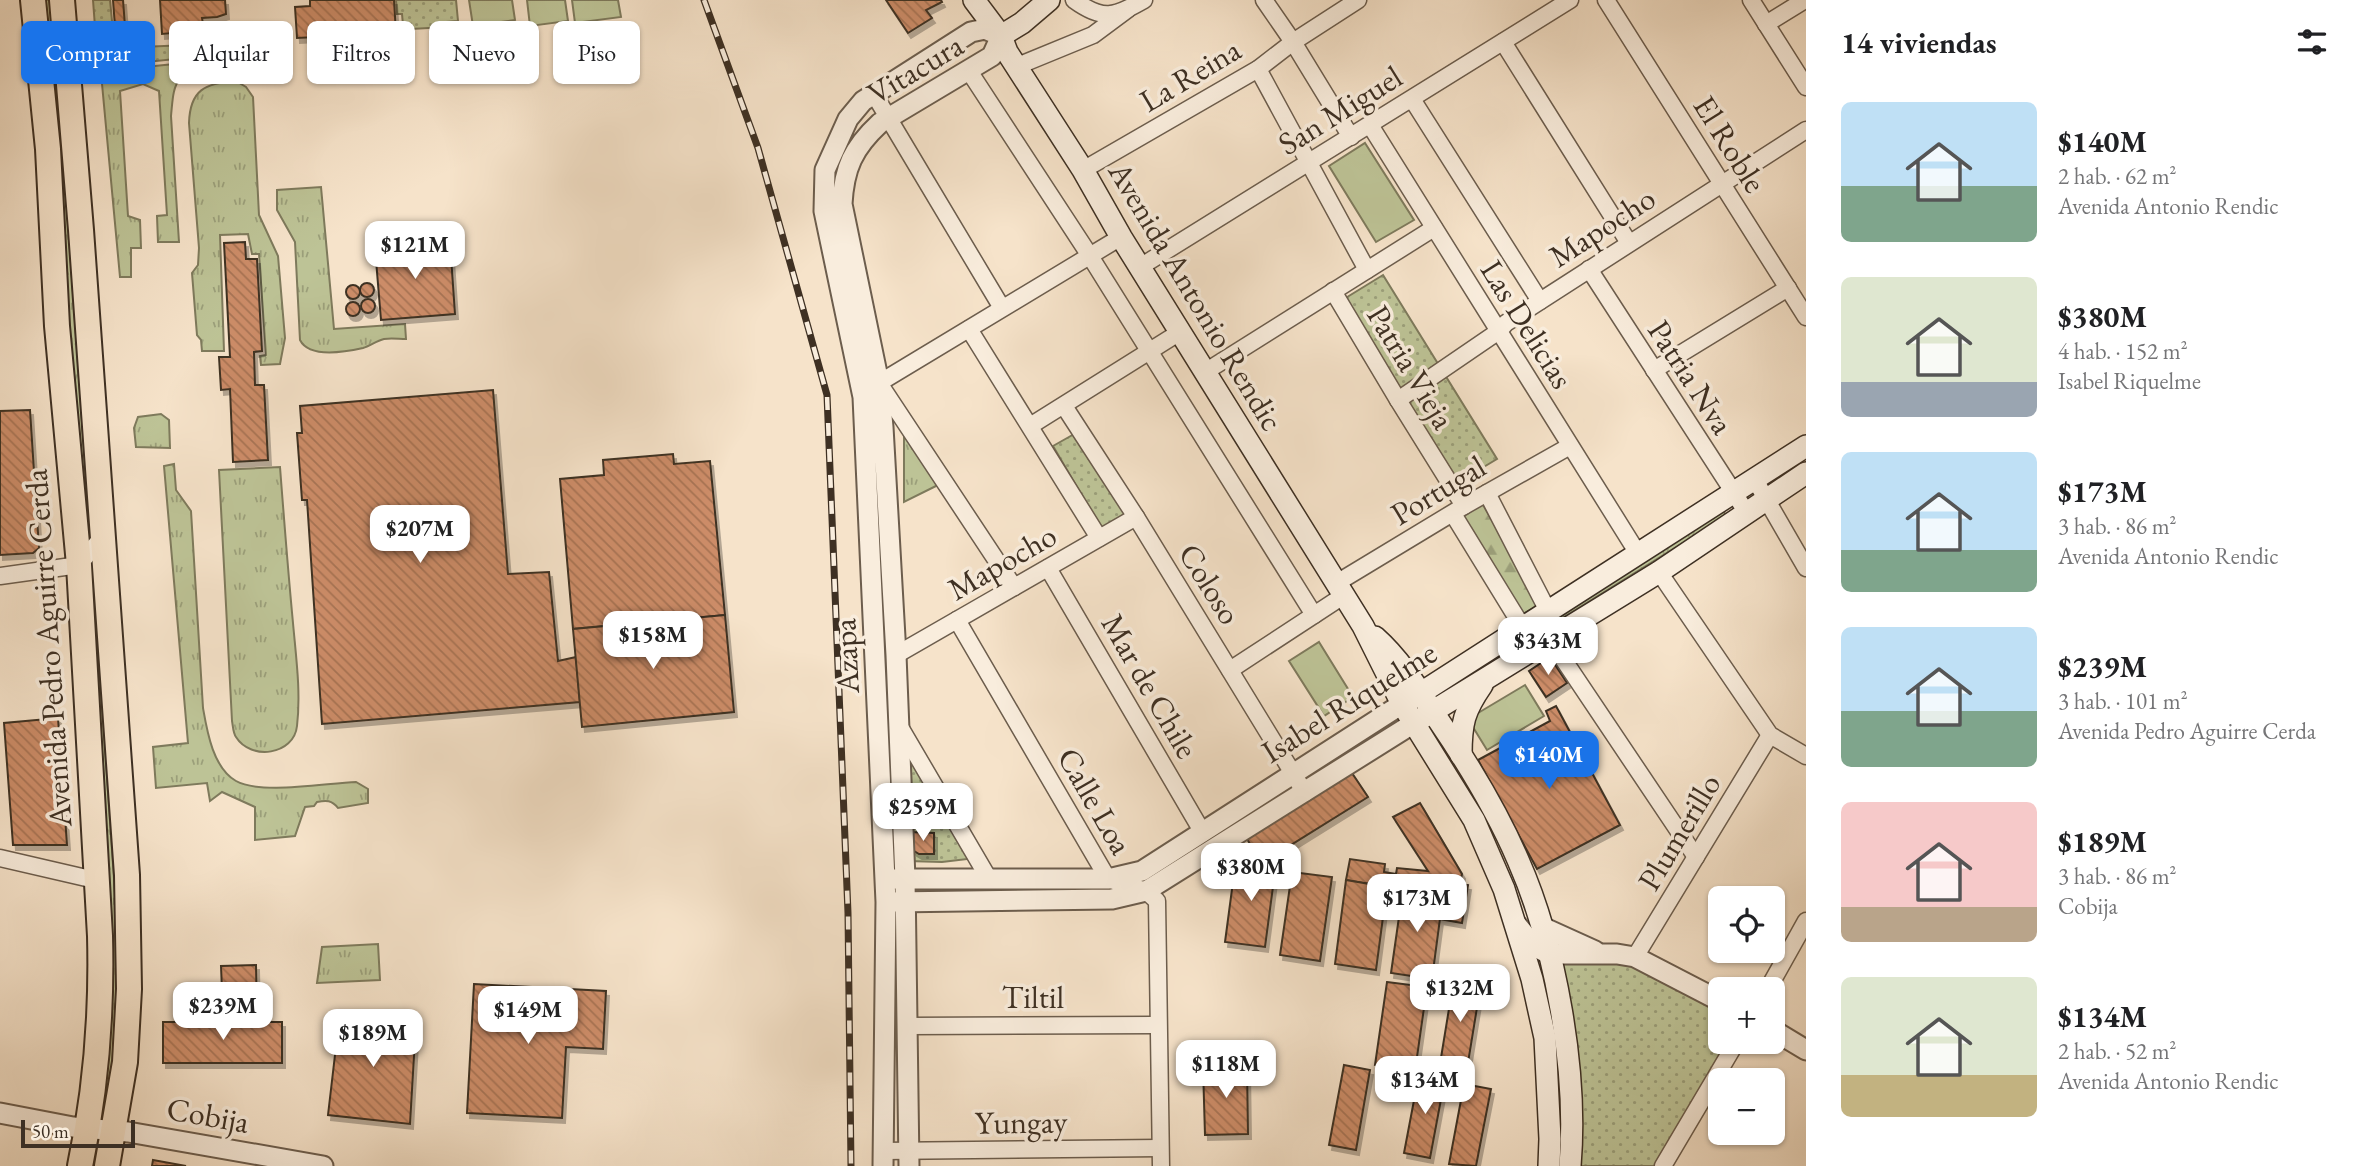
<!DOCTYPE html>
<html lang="es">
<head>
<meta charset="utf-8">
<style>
	:root { --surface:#fff; --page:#f2f2f2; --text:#202124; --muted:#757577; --accent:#1a73e8 }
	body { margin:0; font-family:"EB Garamond",serif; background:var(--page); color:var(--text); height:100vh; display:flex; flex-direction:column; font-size:26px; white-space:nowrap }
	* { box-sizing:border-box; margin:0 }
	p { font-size:23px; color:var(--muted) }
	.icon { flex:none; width:38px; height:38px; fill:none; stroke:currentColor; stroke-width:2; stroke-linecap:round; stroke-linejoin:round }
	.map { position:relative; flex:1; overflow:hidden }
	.sheet { display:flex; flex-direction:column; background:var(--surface); width:560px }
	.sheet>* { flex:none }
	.top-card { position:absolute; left:21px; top:21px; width:665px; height:63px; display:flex; gap:14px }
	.buttons { position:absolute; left:1708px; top:886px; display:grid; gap:14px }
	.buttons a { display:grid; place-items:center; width:77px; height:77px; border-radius:10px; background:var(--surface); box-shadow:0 2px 5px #0004; font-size:35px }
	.scale { position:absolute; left:21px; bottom:18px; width:114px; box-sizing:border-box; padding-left:7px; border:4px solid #3e3023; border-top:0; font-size:19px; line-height:24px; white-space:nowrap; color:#3e3023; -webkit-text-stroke:5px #f9eddd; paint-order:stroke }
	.price { position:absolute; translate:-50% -60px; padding:0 16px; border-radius:14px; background:#fff; color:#222; font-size:23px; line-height:46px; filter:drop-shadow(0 2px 4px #0008) }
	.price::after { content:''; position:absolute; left:50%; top:42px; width:21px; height:16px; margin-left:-10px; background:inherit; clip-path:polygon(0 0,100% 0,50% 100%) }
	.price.active { background:var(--accent); color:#fff }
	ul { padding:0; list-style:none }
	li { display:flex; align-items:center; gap:21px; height:175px; padding:0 35px }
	li span { display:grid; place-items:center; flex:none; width:196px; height:140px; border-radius:10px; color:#555 }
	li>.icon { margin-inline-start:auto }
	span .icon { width:84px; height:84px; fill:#fffc; stroke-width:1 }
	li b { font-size:30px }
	h2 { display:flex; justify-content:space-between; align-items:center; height:84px; padding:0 35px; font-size:30px }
	.chip { padding:0 24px; border-radius:10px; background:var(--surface); box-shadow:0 2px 5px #0004; font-size:24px; line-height:63px }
	.chip.active { background:var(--accent); color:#fff }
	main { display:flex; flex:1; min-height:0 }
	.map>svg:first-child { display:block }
</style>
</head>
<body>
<main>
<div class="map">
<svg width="1806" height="1166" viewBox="0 0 1806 1166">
	<defs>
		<pattern id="grass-tufts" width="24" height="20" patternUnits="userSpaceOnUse" patternTransform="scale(1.75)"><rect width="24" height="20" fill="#bdc396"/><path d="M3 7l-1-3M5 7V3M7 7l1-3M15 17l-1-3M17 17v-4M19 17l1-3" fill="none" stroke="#9b9f7a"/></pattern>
		<pattern id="forest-firs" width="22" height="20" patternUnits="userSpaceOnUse" patternTransform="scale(1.75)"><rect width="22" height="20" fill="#bdc396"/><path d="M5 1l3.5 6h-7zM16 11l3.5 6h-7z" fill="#9b9f7a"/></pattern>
		<pattern id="park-dots" width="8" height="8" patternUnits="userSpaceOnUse" patternTransform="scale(1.75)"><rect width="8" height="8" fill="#bdc396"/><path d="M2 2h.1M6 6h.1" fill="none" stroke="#9b9f7a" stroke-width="1.8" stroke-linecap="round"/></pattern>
		<pattern id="building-back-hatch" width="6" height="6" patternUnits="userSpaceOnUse" patternTransform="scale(1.75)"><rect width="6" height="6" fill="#cc8c67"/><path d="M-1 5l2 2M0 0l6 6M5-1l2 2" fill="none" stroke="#a77354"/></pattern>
		<filter id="shadow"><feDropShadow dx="3" dy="5" stdDeviation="0" flood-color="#0004"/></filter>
	</defs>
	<rect width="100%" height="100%" fill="#f6e3ca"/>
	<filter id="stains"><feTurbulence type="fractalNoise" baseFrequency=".00286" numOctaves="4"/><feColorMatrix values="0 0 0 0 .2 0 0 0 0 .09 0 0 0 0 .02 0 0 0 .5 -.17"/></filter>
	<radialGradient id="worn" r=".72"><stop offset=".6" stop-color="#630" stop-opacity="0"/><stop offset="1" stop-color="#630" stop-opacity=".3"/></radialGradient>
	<g fill="url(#grass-tufts)" stroke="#7e7a5c" stroke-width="2">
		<polygon points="39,0 52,0 54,21 116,907 117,1037 108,1098 101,1098"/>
		<path d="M204 61C174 79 174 82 171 116L179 242H158L157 216 167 215 159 91 143 84 120 91 128 216 140 220 141 248H131V277H120L101 73 115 70Z"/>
		<path d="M236 81 246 87 253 97 259 215 278 256 285 338 280 364 261 365 260 356 266 355 259 254H252L248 234 220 235 224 351H202L201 340 197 335 192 273 198 265 199 248 189 123C190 90 205 83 236 81Z"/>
		<path d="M321 187 334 329 405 324 406 339C399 339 391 338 384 339 376 341 370 346 363 348 345 352 309 358 300 340L295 242 277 210V190Z"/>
		<polygon points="161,414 169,420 170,448 136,447 134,428 138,417"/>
		<polygon points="904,434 938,485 904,502"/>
		<path d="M174 464 176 490 191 511 203 708C207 731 213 768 236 781 261 795 326 783 356 782L368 789V803L338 808C332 800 326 800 317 802L314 806 305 807 295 836 255 840V807L222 792 210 801 207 783 156 788 153 747 188 743 164 466Z"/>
		<path d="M280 467C284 519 288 571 293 623 296 657 301 692 297 726 294 755 251 761 236 737 233 733 233 726 232 721L219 470Z"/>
		<polygon points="1722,508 1726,516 1527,640 1536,625"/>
		<polygon points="1097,887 1098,895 919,896 918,889"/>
		<polygon points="378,944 380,980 317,983 322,947"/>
	</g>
	<polygon fill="url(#forest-firs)" stroke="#7e7a5c" stroke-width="2" points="1482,503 1540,605 1523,614 1459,517"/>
	<g fill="url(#park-dots)" stroke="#7e7a5c" stroke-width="2">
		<polygon points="93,0 110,0 114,42 136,41 141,47 234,43 244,52 98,67"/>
		<polygon points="396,0 456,0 458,21 447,22 447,27 411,29 411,24 403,25 402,14 397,14"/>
		<polygon points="1383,275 1497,459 1457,483 1344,299"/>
		<polygon points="1076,433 1127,512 1102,530 1053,446"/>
		<polygon points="906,751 976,858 942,862 908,861"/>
		<polygon points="1557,961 1634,964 1720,1008 1720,1041 1729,1041 1655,1166 1577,1166"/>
	</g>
	<g fill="#bdc396" stroke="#7e7a5c" stroke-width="2">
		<polygon points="469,0 512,0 515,20 473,26"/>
		<polygon points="527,0 565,0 568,21 530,26"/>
		<polygon points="572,0 618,0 621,17 575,23"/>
		<polygon points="1365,143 1414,220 1376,242 1329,166"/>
		<polygon points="1319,642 1353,697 1324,716 1289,661"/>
		<polygon points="1525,685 1544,716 1487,750 1468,719"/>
	</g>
	<g fill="url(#building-back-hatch)" stroke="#3e3023" stroke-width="2" filter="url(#shadow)">
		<polygon points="113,0 123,0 126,39 116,40"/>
		<polygon points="160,0 225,0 226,14 217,17 202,18 204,30 162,34"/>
		<polygon points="310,0 394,0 396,33 297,38 295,7 310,6"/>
		<polygon points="886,0 941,0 942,2 926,10 932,18 908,33"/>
		<polygon points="245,242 246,259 257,259 262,351 254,352 255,385 264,385 268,460 233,462 230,389 221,390 219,357 230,357 224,243"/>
		<polygon points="450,242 455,314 381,320 375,248"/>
		<circle cx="367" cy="290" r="7"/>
		<circle cx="353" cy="292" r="7"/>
		<circle cx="368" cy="306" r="7"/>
		<circle cx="353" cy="309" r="7"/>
		<polygon points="493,390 508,574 549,572 558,661 576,657 580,702 322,724 307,500 302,500 297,433 302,433 300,406"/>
		<polygon points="30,410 39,548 33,553 0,555 0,411"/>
		<polygon points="673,454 674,464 710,461 725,615 573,629 560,479 604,475 603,460"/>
		<polygon points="725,615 734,712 582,727 573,629"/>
		<polygon points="1550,657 1567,683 1546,697 1529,671"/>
		<polygon points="1556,706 1620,825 1537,869 1478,760 1550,721 1546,711"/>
		<polygon points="58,718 67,845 13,845 4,723"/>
		<polygon points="1352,773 1368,797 1262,863 1247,839"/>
		<polygon points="1420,803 1462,874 1460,884 1468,885 1462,923 1439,919 1443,896 1346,880 1350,859 1385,864 1384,872 1396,874 1397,868 1428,871 1393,817"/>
		<polygon points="910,832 934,833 934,854 919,854 914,851 911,847"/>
		<polygon points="1236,859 1276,864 1265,947 1225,942"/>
		<polygon points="1292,872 1332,877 1320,961 1280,955"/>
		<polygon points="1346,880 1387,887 1376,970 1335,964"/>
		<polygon points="1403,889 1443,896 1432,979 1391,973"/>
		<polygon points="256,965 257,1014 223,1015 221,966"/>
		<polygon points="1455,972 1482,977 1466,1075 1439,1070"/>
		<polygon points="1387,982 1427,987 1415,1071 1375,1065"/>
		<polygon points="474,984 606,991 603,1049 566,1047 562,1118 467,1113"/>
		<polygon points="340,1012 416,1022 410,1124 328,1115"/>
		<rect x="163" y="1022" width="119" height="41"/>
		<polygon points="1344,1065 1370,1070 1356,1150 1329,1145"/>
		<polygon points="1247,1066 1248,1134 1205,1135 1203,1067"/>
		<polygon points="1419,1074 1445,1078 1430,1158 1404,1153"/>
		<polygon points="1464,1084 1491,1089 1476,1166 1449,1164"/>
		<polygon points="153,1160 186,1166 152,1166"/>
	</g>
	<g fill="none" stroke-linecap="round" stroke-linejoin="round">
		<defs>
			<g id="minor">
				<path d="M1074 0C1103 21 1114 17 1144 0"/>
				<polyline points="1264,0 1293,42 1351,137"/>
				<polyline points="1606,0 1806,317"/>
				<polyline points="1751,0 1806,87"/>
				<polyline points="1766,24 1805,0"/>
				<polyline points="1503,42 1629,243"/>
				<polyline points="1015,67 1093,35 1128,9"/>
				<polyline points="1258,69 1367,270"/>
				<polyline points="969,71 1090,256 1314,615"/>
				<polyline points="874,94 1002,308"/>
				<polyline points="1412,99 1540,301"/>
				<polyline points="1370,125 1637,552"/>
				<polyline points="1083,170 1258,69 1293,42 1358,0"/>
				<polyline points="1140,267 1570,0"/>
				<polyline points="1589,269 1747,513"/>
				<polyline points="1333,291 1398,400 1464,506"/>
				<polyline points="969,329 1099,538"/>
				<polyline points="1654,370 1788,288"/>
				<polyline points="1205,372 1434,228"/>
				<polyline points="1398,400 1499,331 1506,323 1806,130"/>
				<polyline points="1064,406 1136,517 1305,793"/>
				<polyline points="1030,426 1180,332"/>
				<polyline points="1754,478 1806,568"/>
				<polyline points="1487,493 1549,613"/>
				<polyline points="1453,514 1523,628"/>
				<polyline points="1048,568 1203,833"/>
				<polyline points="1659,572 1770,735 1806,756"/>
				<polyline points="0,576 79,565 102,537"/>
				<polyline points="1335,584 1464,506 1570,446"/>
				<polyline points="1014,587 879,383 1121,237"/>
				<polyline points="957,620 1108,879 1146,891 1157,901 1161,1166"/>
				<polyline points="1549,638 1696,857"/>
				<polyline points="896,655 1136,517"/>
				<polyline points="1230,670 1343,596"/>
				<polyline points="900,727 989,879"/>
				<polyline points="0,858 95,880"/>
				<polyline points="1635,957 1770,735"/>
				<polyline points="1768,989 1806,921"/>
				<polyline points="908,1026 1157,1025"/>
				<polyline points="883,1151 1160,1148"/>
				<polyline points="1663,1166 1737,1041"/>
			</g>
			<g id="tertiary">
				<polyline points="893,879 1108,879 1142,871 1402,704"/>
				<polyline points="894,902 1112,899 1146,891 1414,723"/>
				<polyline points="1517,925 1534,946 1549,954 1617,954 1635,957 1720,1001"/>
				<polyline points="1542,927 1595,951"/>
				<polyline points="1773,1030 1806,1050"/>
				<polyline points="0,1113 73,1127 128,1132 323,1166"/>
				<path d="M883 1166 886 902 863 397 824 211 825 170 848 119 863 101 971 32 985 29 1001 36 992 56 880 123C853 148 844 168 842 204L879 383 883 427 896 655 905 879 909 1166"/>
			</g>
			<g id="secondary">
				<polyline points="974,0 1001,36 1007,52 1083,170 1121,237 1363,626 1402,704 1474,820 1504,889 1532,979 1545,1038 1550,1139 1549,1166"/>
				<polyline points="1001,36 1022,23 1049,0"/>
				<path d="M1375 637C1402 661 1420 692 1439 721 1469 765 1497 811 1518 860 1556 946 1578 1072 1570 1166"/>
				<polyline points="1410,700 1806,446"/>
				<polyline points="1422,718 1659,572 1806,473"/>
				<path d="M1461 755C1461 723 1464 711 1482 685"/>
			</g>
			<g id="primary">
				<path d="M33 0 48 149 57 326 79 565 100 936C102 1013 96 1090 80 1166"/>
				<polyline points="62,0 81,230 127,875 129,989 125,1062 107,1166"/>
			</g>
		</defs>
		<use href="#minor" stroke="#6c5d4d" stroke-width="19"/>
		<use href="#tertiary" stroke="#6c5d4d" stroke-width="23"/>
		<use href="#secondary" stroke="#3e3023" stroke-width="24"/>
		<use href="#primary" stroke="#3e3023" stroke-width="28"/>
		<use href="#minor" stroke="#f9eddd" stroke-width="16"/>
		<use href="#tertiary" stroke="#f9eddd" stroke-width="19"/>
		<use href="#secondary" stroke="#f9eddd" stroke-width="21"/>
		<use href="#primary" stroke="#f6e3ca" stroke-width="24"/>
		<defs>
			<polyline id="rail" points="704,0 758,148 827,395 848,913 851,1166"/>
		</defs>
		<use href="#rail" stroke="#3e3023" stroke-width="7"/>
		<use href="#rail" stroke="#f9eddd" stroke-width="4.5" stroke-dasharray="13" stroke-linecap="butt"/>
	</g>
	<g text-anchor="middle" stroke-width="7" stroke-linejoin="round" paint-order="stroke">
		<g font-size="32" fill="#3e3023" stroke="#f9eddd">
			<text transform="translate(915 69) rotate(-31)" y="11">Vitacura</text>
			<text transform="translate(1190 75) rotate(-31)" y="11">La Reina</text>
			<text transform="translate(1340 110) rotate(-32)" y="11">San Miguel</text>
			<text transform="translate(1730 144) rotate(58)" y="11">El Roble</text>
			<text transform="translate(1602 227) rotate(-33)" y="11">Mapocho</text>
			<text transform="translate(1196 296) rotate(59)" y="11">Avenida Antonio Rendic</text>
			<text transform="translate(1527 324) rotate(58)" y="11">Las Delicias</text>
			<text transform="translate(1411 367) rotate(59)" y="11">Patria Vieja</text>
			<text transform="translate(1691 377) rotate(57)" y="11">Patria Nva</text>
			<text transform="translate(1438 490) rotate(-31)" y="11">Portugal</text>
			<text transform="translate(1002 562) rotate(-30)" y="11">Mapocho</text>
			<text transform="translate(1210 584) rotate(58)" y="11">Coloso</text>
			<text transform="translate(48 648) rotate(-94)" y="11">Avenida Pedro Aguirre Cerda</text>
			<text transform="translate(846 656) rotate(-93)" y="11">Azapa</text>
			<text transform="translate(1150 686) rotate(60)" y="11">Mar de Chile</text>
			<text transform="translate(1349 702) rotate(-32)" y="11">Isabel Riquelme</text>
			<text transform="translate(1095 801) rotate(60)" y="11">Calle Loa</text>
			<text transform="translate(1679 832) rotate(-59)" y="11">Plumerillo</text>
			<text x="1033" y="1008">Tiltil</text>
			<text transform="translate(208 1115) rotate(10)" y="11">Cobija</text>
			<text transform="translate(1021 1122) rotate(-1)" y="11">Yungay</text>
		</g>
	</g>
	<rect width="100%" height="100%" filter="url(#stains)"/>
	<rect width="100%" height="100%" fill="url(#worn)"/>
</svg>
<div class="buttons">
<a><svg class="icon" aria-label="locate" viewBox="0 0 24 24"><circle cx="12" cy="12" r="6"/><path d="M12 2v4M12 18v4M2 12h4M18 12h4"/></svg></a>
<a>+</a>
<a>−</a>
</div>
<div class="scale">50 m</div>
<b class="price" style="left:415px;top:281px">$121M</b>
<b class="price" style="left:420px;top:565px">$207M</b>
<b class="price" style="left:653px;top:671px">$158M</b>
<b class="price" style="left:1548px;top:677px">$343M</b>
<b class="price active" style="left:1549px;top:791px">$140M</b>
<b class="price" style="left:923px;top:843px">$259M</b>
<b class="price" style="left:1251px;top:903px">$380M</b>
<b class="price" style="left:1417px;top:934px">$173M</b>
<b class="price" style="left:1460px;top:1024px">$132M</b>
<b class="price" style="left:223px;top:1042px">$239M</b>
<b class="price" style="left:528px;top:1046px">$149M</b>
<b class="price" style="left:373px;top:1069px">$189M</b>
<b class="price" style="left:1226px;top:1100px">$118M</b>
<b class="price" style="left:1425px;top:1116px">$134M</b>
<div class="top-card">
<a class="chip active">Comprar</a>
<a class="chip">Alquilar</a>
<a class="chip">Filtros</a>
<a class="chip">Nuevo</a>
<a class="chip">Piso</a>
</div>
</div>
<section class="sheet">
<h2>14 viviendas<svg class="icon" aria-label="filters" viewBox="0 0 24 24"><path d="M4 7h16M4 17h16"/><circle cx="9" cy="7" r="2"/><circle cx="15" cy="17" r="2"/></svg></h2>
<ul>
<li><span style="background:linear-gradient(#bfe0f5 60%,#7fa58c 0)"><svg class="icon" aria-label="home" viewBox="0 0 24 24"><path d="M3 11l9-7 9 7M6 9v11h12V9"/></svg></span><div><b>$140M</b><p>2 hab. · 62 m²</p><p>Avenida Antonio Rendic</p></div></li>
<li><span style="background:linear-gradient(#dfe7d0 75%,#9aa5b1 0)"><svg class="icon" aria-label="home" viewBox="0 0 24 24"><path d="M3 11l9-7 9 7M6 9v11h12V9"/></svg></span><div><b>$380M</b><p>4 hab. · 152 m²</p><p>Isabel Riquelme</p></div></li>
<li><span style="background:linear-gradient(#bfe0f5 70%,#7fa58c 0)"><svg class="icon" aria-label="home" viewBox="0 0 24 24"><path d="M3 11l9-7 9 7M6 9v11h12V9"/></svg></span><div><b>$173M</b><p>3 hab. · 86 m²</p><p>Avenida Antonio Rendic</p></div></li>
<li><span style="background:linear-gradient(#bfe0f5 60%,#7fa58c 0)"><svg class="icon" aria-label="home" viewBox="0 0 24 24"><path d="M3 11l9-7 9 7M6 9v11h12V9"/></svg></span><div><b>$239M</b><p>3 hab. · 101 m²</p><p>Avenida Pedro Aguirre Cerda</p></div></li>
<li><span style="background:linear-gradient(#f6c9c9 75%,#b9a48a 0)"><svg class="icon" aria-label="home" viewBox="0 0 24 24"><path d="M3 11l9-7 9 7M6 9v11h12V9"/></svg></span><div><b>$189M</b><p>3 hab. · 86 m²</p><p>Cobija</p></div></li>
<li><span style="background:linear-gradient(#dfe7d0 70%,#c2b280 0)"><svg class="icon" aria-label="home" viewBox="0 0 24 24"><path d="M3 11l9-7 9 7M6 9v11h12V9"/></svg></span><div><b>$134M</b><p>2 hab. · 52 m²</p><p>Avenida Antonio Rendic</p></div></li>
</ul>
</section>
</main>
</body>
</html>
